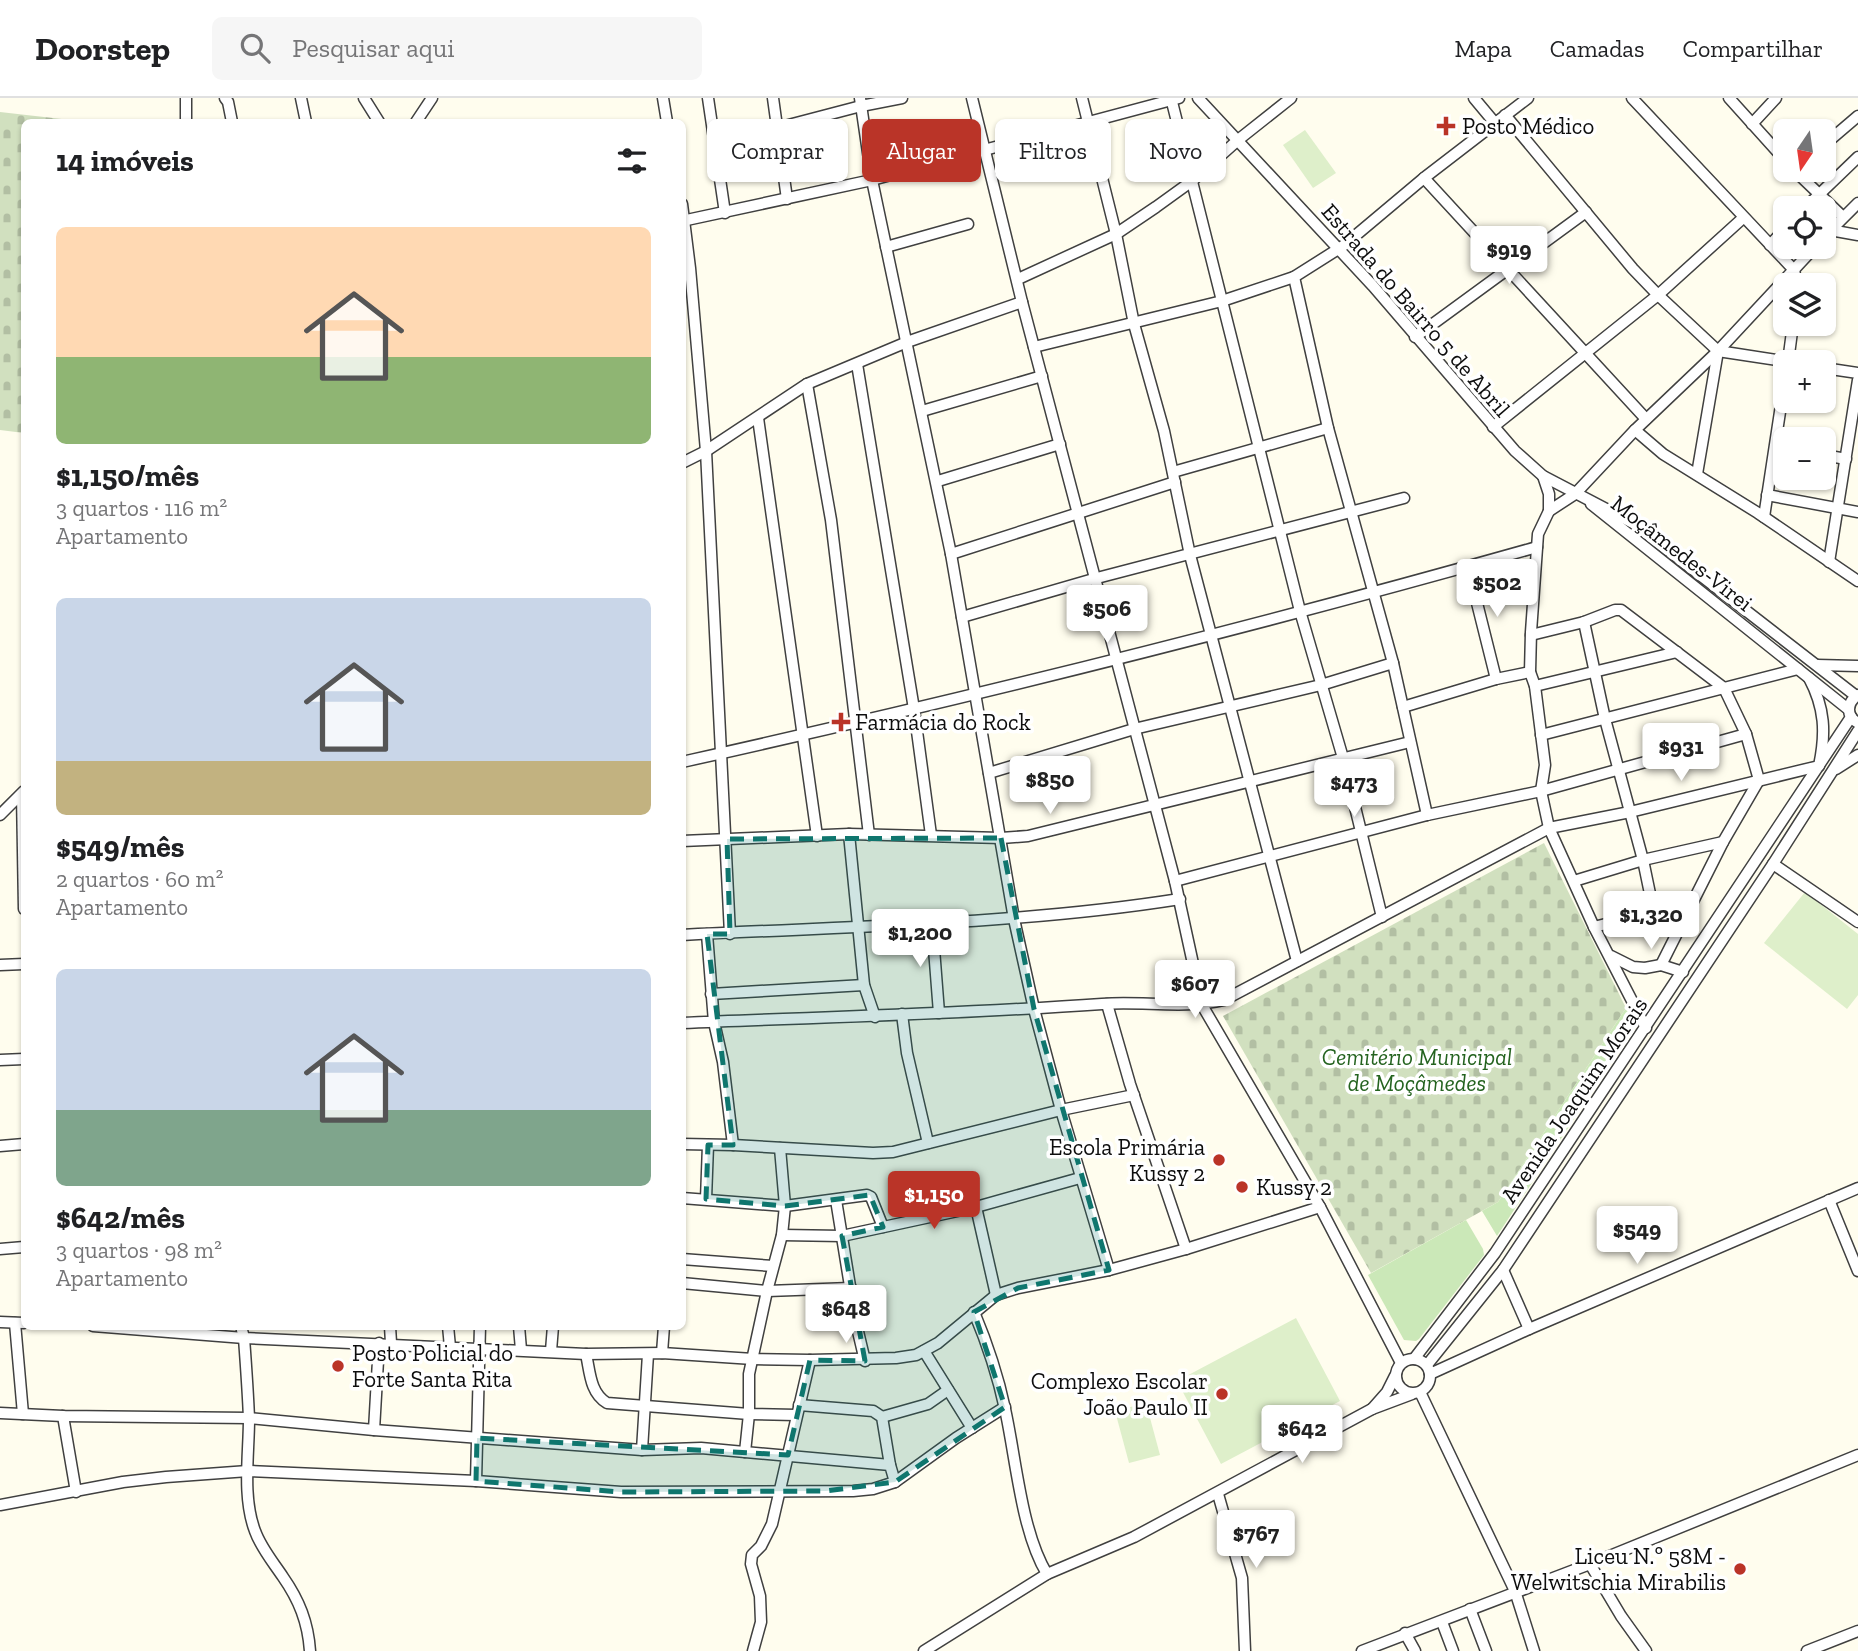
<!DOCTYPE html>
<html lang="pt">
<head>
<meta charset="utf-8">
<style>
	:root { --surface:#fff; --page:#f6f6f6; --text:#202124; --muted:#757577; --line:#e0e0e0; --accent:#ba3428 }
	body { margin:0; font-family:"Zilla Slab",serif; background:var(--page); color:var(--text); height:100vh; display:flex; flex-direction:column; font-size:26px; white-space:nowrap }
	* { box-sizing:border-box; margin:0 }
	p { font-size:23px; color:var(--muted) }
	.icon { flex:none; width:38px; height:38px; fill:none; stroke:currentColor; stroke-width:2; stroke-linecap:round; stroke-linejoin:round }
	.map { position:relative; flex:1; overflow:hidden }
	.drawer { position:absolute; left:21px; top:21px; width:665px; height:1211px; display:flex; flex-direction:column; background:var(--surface); border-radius:10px; box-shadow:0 2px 5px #0004 }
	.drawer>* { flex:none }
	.hud { position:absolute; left:707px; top:21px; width:665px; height:63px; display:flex; gap:14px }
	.needle { width:46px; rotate:193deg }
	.tools { position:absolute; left:1773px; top:21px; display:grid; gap:14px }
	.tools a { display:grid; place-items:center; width:63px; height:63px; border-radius:10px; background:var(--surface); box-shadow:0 2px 5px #0004; font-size:35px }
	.price { position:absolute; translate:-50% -60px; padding:0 16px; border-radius:7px; background:#fff; color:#222; font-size:23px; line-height:46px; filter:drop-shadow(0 2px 4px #0008) }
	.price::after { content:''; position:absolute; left:50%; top:42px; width:21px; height:16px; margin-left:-10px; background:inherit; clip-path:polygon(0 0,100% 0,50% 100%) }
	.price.current { background:var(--accent); color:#fff }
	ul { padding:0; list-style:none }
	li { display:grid; align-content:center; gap:14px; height:371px; padding:0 35px }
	li span { display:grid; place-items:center; height:217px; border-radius:10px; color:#555 }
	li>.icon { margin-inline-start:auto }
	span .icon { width:126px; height:126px; fill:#fffc; stroke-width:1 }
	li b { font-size:30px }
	h2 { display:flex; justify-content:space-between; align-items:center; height:84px; padding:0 35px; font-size:30px }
	.pill { padding:0 24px; border-radius:10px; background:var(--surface); box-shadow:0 2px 5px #0004; font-size:24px; line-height:63px }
	.pill.current { background:var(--accent); color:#fff }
	header { display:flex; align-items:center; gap:42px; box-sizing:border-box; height:98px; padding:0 35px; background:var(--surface); border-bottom:2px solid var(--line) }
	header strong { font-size:33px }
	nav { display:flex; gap:38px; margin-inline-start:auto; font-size:24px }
	.search { width:490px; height:63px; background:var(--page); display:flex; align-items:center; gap:18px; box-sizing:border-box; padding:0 24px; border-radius:10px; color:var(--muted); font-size:26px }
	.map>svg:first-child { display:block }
</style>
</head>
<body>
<header>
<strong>Doorstep</strong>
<div class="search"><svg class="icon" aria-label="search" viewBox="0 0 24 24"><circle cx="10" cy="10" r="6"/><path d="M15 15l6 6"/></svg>Pesquisar aqui</div>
<nav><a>Mapa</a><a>Camadas</a><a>Compartilhar</a></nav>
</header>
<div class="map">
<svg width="1858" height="1553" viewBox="0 0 1858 1553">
	<defs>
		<pattern id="cemetery-stones" width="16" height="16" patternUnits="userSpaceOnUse" patternTransform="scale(1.75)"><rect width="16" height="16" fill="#d1e0bf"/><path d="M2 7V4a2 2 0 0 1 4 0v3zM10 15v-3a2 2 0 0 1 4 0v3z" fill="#b2bfa3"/></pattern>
	</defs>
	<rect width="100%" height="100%" fill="#fffdee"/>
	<g fill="url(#cemetery-stones)">
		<polygon points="0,14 88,24 24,24 24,335 0,332"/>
		<polygon points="1544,745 1626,910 1498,1104 1371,1175 1223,918"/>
	</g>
	<g fill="#cbe8b8">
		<polygon points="1628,907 1634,919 1635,928 1497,1138 1482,1113 1498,1104"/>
		<polygon points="1466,1122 1483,1151 1484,1157 1419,1241 1416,1243 1404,1242 1368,1177"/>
	</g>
	<g fill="#deefca">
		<polygon points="1305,32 1336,75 1313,90 1283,47"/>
		<polygon points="1805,794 1858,836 1858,897 1847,911 1764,845"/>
		<polygon points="1296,1220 1340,1303 1221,1366 1177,1283"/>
		<polygon points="1146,1305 1160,1357 1129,1365 1115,1313"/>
	</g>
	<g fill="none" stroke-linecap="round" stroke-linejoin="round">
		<defs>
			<g id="minor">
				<polyline points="225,0 228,4 232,24"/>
				<polyline points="301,0 306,24"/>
				<polyline points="364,0 379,24"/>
				<polyline points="663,0 667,24"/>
				<polyline points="708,0 725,115"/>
				<polyline points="773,0 787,101"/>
				<polyline points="860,0 872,82 951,456 1014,821 1034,911 1061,1012 1109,1172"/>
				<polyline points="972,0 1022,204 1175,783 1202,907 1320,1109 1401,1265"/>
				<polyline points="1082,0 1116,136 1134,226 1164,333 1190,457 1297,863"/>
				<polyline points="1198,0 1373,188 1515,353 1543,378 1633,425 1856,598"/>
				<polyline points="1474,0 1494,24"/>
				<polyline points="1632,0 1794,172 1797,187"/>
				<polyline points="1729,0 1785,62"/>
				<polyline points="1172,4 1300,513 1343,660 1382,819"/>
				<polyline points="1505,17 1633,171 1658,197 1718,253 1790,264"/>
				<polyline points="186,24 186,0"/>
				<polyline points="416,24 432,0"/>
				<polyline points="1752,26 1776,0"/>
				<polyline points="777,30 861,8 902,0"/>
				<polyline points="1824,47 1858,18"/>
				<polyline points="1794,72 1843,119"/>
				<polyline points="1424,80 1646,321"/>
				<polyline points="682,106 690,170 706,353 730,836"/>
				<polyline points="1805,110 1858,59"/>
				<polyline points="682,123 872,82 1179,0"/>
				<polyline points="1830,132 1858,137"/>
				<polyline points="1824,139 1858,105"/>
				<polyline points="1770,147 1785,131"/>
				<polyline points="886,149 968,126"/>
				<polyline points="1018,181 1116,136 1156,109 1192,83 1238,42 1291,0"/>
				<polyline points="1415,239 1586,114"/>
				<polyline points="1034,249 1222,203 1294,179"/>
				<polyline points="1788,264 1793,226"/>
				<polyline points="857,266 914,611 931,737"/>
				<polyline points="1824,270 1858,275"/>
				<polyline points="807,286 831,422 869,737"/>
				<polyline points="922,313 1042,278"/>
				<polyline points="758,320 817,738"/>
				<polyline points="1493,329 1658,197 1743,120"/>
				<polyline points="1635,332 1663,356 1758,415 1858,483"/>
				<polyline points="1824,357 1846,361"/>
				<polyline points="682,365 706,353 807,286 907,244 1022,204"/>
				<polyline points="1173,374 1328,330"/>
				<polyline points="1697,376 1718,253"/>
				<polyline points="1543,378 1549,396 1549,413 1575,396 1635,332 1718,253 1815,149"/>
				<polyline points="938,383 1060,346"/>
				<polyline points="1767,397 1858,414"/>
				<polyline points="1591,406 1848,611"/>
				<path d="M1549 413 1538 436 1531 534 1530 574 1535 588 1545 667 1541 693 1549 730 1630 714 1819 668C1826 635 1825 610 1809 580"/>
				<polyline points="1764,419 1785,281"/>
				<polyline points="951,456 1175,384"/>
				<polyline points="1829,464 1858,282"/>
				<polyline points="1468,469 1496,581"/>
				<polyline points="962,519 1097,480 1404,400"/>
				<polyline points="1584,524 1605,621 1643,762 1654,815"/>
				<polyline points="1531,537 1584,524 1615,512 1621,512 1724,590 1746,636 1759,682 1723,744 1661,867"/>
				<polyline points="1817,567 1858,568"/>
				<polyline points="1535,588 1677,554"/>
				<path d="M1858 597C1846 605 1846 618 1858 625"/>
				<polyline points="1403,609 1496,581 1530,574"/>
				<polyline points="1541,637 1798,571"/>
				<path d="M682 664C969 600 1254 529 1537 449"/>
				<polyline points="1836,671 1858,657"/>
				<polyline points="989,675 1134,631 1321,587 1393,565"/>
				<polyline points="22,696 24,811"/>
				<polyline points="0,717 24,693"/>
				<polyline points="1427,717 1393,565 1328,330 1294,179 1343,148 1424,80 1528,0"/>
				<polyline points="849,736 864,887 875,919"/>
				<polyline points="682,743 849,736 1001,740 1028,738 1410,644"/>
				<polyline points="1773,766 1858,824"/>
				<polyline points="1175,783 1427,717 1541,693 1746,636"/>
				<polyline points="1574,783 1643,762 1723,744"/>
				<polyline points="932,825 939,915"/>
				<polyline points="1594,829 1692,804"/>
				<polyline points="707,836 714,924 723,964 733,1047"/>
				<path d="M682 837C848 828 1015 827 1180 801"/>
				<polyline points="1611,858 1633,869 1645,870 1661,867 1683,874"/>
				<polyline points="0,867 24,866"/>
				<polyline points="711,896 864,887"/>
				<polyline points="1107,906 1130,986 1186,1151"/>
				<polyline points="902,916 907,955 928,1045"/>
				<path d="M682 925C823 919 962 916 1102 906 1142 903 1185 911 1224 902L1549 730 1594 829 1646 930"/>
				<polyline points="0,962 24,961"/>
				<polyline points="682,1046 733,1047 873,1055 893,1054 1061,1012 1134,997"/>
				<polyline points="0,1048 24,1046"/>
				<polyline points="682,1100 785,1108 867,1097 871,1099 883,1129"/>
				<polyline points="706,1101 708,1047"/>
				<polyline points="836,1102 856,1225 865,1263"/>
				<polyline points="1829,1102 1858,1173"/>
				<polyline points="976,1109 996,1197"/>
				<polyline points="782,1137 842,1138 976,1109 1080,1080"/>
				<polyline points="0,1151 24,1149"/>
				<polyline points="682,1161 773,1168"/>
				<polyline points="1503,1172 1529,1231"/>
				<polyline points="682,1185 767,1193 851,1190"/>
				<path d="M974 1214C987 1245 998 1278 1005 1311 1016 1360 1021 1433 1047 1476"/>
				<polyline points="0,1224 24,1225"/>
				<polyline points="15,1225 23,1316"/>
				<polyline points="93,1228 244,1240 586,1256 662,1255 753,1261 810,1262 896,1260 916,1257 938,1245 996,1197 1018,1190 1109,1172 1186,1151 1320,1109"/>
				<path d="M241 1228 244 1240C246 1267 248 1294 249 1321 249 1356 242 1399 255 1433 261 1450 273 1464 283 1479 299 1502 308 1524 310 1553"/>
				<polyline points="390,1228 391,1245"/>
				<polyline points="448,1228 450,1249"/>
				<polyline points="519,1228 521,1252"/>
				<polyline points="551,1253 553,1228"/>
				<polyline points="924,1253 972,1330"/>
				<polyline points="662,1255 664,1228"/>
				<path d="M586 1256C590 1274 590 1295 607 1305L749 1316 796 1317"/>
				<circle cx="1413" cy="1278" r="17"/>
				<polyline points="1414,1261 1495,1155 1851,619"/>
				<polyline points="1427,1267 1503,1172 1773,766 1858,633"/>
				<polyline points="1430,1276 1529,1231 1858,1090"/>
				<polyline points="1395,1278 1387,1294 1372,1311 1412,1296"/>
				<polyline points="1420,1294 1515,1493 1534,1553"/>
				<polyline points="799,1307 873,1313 882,1319 890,1367"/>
				<polyline points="0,1315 63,1318 249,1320 374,1332 642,1352 701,1350 890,1367 895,1384"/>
				<polyline points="63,1318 76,1394"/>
				<polyline points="882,1319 928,1306 948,1292"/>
				<polyline points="374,1332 379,1245"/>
				<polyline points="642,1352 648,1256"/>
				<polyline points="745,1354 749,1316 749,1276 767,1193 782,1137 785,1108 780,1050"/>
				<polyline points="476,1383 480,1228"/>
				<polyline points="1218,1396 1242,1480 1245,1553"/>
				<polyline points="0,1407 123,1384 166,1379 248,1373 476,1383 621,1394 853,1393 873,1391 895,1384 956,1340 1005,1309"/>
				<polyline points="1590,1466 1621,1518 1646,1553"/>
				<polyline points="1470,1511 1486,1553"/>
				<polyline points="1442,1524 1453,1553"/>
				<polyline points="1405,1535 1415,1553"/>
				<polyline points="753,1553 761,1524 760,1498 751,1466 752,1457 761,1448 772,1426 810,1262"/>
				<polyline points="924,1553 1047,1476 1134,1439 1372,1311"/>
				<polyline points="1362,1553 1590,1466 1858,1357"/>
				<polyline points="1807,1553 1858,1533"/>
			</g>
		</defs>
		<use href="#minor" stroke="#404040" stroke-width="13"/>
		<use href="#minor" stroke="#fff" stroke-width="10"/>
	</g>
	<path fill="#0f766e" fill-opacity="0.2" stroke="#0f766e" stroke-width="5" stroke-dasharray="14 9" stroke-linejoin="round" d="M1001 740 1034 911 1109 1172 1018 1190 974 1214 1005 1309 895 1384 826 1393 621 1394 476 1383 477 1340 788 1357 810 1262 865 1263 842 1138 883 1129 870 1097 785 1108 706 1101 708 1047H733L707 836H730L727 741Z"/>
	<g fill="#ba3428" stroke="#fff" stroke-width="2.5">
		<path d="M1442.5 17.5h7v7h7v7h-7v7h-7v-7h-7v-7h7z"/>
		<path d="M837.5 613.5h7v7h7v7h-7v7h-7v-7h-7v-7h7z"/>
		<circle cx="1219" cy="1062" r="7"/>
		<circle cx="1242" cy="1089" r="7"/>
		<circle cx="338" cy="1268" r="7"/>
		<circle cx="1222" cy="1296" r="7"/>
		<circle cx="1740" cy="1471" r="7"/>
	</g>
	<g text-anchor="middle" stroke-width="7" stroke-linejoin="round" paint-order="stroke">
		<g font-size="23" fill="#0d0d0d" stroke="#fff" text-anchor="start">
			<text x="1462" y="36">Posto Médico</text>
			<text x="855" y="632">Farmácia do Rock</text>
			<text x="1205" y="1057" text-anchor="end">Escola Primária<tspan x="1205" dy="26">Kussy 2</tspan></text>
			<text x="1256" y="1097">Kussy 2</text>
			<text x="352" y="1263">Posto Policial do<tspan x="352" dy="26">Forte Santa Rita</tspan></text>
			<text x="1208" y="1291" text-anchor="end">Complexo Escolar<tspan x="1208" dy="26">João Paulo II</tspan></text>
			<text x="1726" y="1466" text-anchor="end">Liceu N.º 58M -<tspan x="1726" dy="26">Welwitschia Mirabilis</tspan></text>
		</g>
		<g font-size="23" fill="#0d0d0d" stroke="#fff">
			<text transform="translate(1416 212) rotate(49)" y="8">Estrada do Bairro 5 de Abril</text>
			<text transform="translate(1682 455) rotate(38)" y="8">Moçâmedes-Virei</text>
			<text transform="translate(1574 1002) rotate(-56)" y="8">Avenida Joaquim Morais</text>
		</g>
		<g font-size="23" font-style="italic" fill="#24631f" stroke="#fff">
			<text x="1417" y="967">Cemitério Municipal<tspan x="1417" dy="26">de Moçâmedes</tspan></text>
		</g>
	</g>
</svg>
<div class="tools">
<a><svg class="needle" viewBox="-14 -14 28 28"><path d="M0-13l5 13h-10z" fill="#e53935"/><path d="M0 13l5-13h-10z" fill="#757577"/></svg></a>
<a><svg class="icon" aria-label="locate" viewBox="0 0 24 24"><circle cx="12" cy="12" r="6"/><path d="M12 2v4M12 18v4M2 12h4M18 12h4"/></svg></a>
<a><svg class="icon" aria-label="layers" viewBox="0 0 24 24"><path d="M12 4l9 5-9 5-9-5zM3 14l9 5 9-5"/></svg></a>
<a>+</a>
<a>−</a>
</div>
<b class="price" style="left:1509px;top:188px">$919</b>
<b class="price" style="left:1497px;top:521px">$502</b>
<b class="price" style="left:1107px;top:547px">$506</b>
<b class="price" style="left:1681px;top:685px">$931</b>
<b class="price" style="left:1050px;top:718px">$850</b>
<b class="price" style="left:1354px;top:721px">$473</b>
<b class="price" style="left:1651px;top:853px">$1,320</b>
<b class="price" style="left:920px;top:871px">$1,200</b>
<b class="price" style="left:1195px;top:922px">$607</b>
<b class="price current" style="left:934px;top:1133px">$1,150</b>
<b class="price" style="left:1637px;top:1168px">$549</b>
<b class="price" style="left:846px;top:1247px">$648</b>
<b class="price" style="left:1302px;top:1367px">$642</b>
<b class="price" style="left:1256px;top:1472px">$767</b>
<div class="hud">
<a class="pill">Comprar</a>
<a class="pill current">Alugar</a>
<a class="pill">Filtros</a>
<a class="pill">Novo</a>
</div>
<section class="drawer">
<h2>14 imóveis<svg class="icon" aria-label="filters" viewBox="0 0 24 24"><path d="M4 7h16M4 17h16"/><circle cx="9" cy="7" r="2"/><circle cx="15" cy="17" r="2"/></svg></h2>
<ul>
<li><span style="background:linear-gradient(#ffd9b3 60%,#8fb573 0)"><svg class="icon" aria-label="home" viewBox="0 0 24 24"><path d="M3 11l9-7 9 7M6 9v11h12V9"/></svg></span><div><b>$1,150/mês</b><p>3 quartos · 116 m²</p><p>Apartamento</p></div></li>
<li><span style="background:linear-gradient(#c9d6e8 75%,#c2b280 0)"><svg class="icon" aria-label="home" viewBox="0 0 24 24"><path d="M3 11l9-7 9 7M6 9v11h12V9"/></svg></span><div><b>$549/mês</b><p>2 quartos · 60 m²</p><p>Apartamento</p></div></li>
<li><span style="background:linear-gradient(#c9d6e8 65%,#7fa58c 0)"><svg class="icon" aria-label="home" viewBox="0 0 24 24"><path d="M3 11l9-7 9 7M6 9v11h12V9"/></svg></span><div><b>$642/mês</b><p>3 quartos · 98 m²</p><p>Apartamento</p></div></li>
</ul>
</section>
</div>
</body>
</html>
